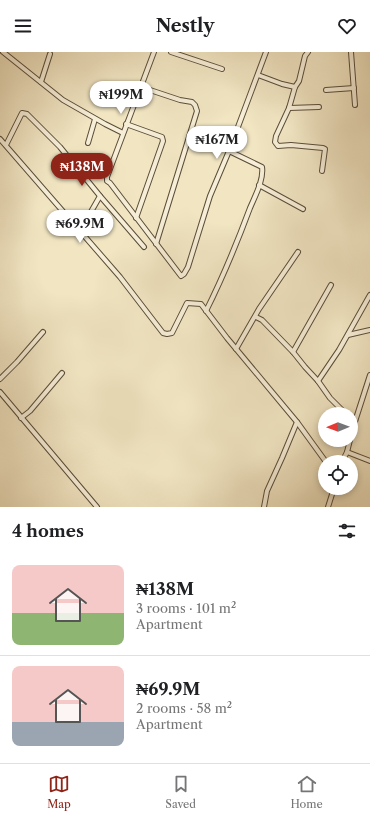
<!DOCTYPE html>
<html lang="en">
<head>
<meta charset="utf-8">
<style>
	:root { --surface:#fff; --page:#f6f6f6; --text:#202124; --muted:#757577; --line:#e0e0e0; --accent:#8f2418 }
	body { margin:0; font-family:"Libre Caslon Text",serif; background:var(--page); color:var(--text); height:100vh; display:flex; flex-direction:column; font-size:15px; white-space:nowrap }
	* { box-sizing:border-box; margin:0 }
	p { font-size:13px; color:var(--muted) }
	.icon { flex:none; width:22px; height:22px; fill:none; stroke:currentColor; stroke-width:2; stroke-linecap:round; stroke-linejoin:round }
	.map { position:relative; height:455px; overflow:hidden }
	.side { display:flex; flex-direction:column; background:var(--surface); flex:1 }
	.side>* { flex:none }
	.needle { width:26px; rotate:269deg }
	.tools { position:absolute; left:318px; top:355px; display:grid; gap:8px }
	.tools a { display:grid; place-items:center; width:40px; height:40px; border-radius:50%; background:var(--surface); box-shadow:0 2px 6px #0003; font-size:20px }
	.price { position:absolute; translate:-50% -34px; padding:0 9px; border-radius:14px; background:#fff; color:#222; font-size:13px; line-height:26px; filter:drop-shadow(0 1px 2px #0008) }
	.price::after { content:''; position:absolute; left:50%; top:24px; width:12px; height:9px; margin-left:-6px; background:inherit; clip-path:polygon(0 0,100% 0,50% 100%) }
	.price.current { background:var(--accent); color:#fff }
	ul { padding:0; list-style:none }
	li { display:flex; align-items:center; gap:12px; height:100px; padding:0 12px }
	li+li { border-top:1px solid var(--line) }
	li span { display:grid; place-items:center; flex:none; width:112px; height:80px; border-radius:8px; color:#555 }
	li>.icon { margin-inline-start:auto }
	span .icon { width:48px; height:48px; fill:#fffc; stroke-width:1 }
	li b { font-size:17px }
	h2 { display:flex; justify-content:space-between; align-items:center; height:48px; padding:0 12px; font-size:17px }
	header { display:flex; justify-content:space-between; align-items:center; height:52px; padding:0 12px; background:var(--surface); font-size:18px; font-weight:700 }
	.dock { display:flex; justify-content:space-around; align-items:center; height:56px; border-top:1px solid var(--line); background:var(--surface); font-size:11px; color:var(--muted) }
	.dock a { display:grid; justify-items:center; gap:2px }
	.dock .current { color:var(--accent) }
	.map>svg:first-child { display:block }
</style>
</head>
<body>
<header><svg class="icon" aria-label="menu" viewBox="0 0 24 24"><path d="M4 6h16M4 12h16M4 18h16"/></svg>Nestly<svg class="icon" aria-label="heart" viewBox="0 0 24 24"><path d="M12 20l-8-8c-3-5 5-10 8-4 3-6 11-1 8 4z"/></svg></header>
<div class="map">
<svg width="370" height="455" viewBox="0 0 370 455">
	<rect width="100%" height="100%" fill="#f1e5c2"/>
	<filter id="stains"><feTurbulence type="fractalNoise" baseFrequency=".005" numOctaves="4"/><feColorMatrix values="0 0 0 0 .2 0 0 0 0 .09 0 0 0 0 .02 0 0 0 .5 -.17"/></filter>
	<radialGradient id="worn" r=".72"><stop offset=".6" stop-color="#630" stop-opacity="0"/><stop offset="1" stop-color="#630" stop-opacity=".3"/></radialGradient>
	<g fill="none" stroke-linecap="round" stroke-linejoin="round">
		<defs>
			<g id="street">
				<polyline points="3,0 63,48 105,72 123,81"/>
				<polyline points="154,0 107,125 107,129 110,131 181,224 184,222 188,215 210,144 229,99 266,0"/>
				<polyline points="171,0 222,17"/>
				<polyline points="308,0 305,4 299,29 295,35 289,56 276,84 275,90 278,94 291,93 323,96 325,97 322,119"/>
				<polyline points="351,0 355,53"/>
				<polyline points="258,23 282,32 295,35"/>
				<polyline points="41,30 50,2"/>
				<polyline points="141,35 180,48 192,50 195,53 197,59 156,192"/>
				<polyline points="326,38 354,36"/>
				<polyline points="289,56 319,55"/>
				<polyline points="126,72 162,85 163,89 136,166"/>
				<polyline points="0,87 120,225 163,281 167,282 172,281 187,251 201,252 227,286 297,370 326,410"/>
				<polyline points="88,91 95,67"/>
				<polyline points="6,93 22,61 27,62 60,95 100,144 144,195"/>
				<polyline points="259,133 303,157"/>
				<polyline points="80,179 100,144"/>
				<path d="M206 259C223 225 237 191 250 156 255 144 264 128 262 115L229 99"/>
				<polyline points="256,265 262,268 293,300 305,315 318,329 330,346 346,362"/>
				<polyline points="348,283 370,278"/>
				<polyline points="236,297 259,257 298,200"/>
				<polyline points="293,300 331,233"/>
				<polyline points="0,327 17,310 43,280"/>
				<polyline points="318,329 339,298 370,243"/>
				<polyline points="0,340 97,455"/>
				<polyline points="21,366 30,359 62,321"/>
				<polyline points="351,382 370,323"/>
				<polyline points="347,400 370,409"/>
				<polyline points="342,410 347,400 350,388"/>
				<polyline points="264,455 267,439 282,406 297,370"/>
				<polyline points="328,455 334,436"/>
			</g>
		</defs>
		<use href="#street" stroke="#5a4d3a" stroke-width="6"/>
		<use href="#street" stroke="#f6eed7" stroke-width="4"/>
	</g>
	<rect width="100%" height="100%" filter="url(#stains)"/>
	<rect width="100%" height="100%" fill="url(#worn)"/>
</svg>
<div class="tools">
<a><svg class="needle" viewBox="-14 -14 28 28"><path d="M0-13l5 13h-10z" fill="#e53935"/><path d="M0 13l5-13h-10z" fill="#757577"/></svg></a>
<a><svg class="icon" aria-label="locate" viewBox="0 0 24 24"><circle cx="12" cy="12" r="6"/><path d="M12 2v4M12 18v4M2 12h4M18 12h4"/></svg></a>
</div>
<b class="price" style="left:121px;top:63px">₦199M</b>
<b class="price" style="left:217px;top:108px">₦167M</b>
<b class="price current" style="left:82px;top:135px">₦138M</b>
<b class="price" style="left:80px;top:192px">₦69.9M</b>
</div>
<section class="side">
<h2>4 homes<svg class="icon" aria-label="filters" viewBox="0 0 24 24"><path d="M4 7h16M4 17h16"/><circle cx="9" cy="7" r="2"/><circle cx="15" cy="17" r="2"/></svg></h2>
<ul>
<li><span style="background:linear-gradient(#f6c9c9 60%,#8fb573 0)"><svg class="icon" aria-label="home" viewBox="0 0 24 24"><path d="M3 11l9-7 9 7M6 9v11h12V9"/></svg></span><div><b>₦138M</b><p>3 rooms · 101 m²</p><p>Apartment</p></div></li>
<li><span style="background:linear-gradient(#f6c9c9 70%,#9aa5b1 0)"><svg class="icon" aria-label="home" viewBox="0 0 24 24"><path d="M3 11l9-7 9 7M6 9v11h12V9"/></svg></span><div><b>₦69.9M</b><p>2 rooms · 58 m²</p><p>Apartment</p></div></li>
</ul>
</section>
<nav class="dock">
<a class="current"><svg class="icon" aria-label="map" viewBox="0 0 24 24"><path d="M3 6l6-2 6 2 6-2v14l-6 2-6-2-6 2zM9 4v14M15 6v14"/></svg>Map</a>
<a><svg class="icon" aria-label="saved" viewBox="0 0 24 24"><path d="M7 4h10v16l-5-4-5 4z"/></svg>Saved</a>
<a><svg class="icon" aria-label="home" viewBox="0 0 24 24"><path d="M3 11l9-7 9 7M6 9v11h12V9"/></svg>Home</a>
</nav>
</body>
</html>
